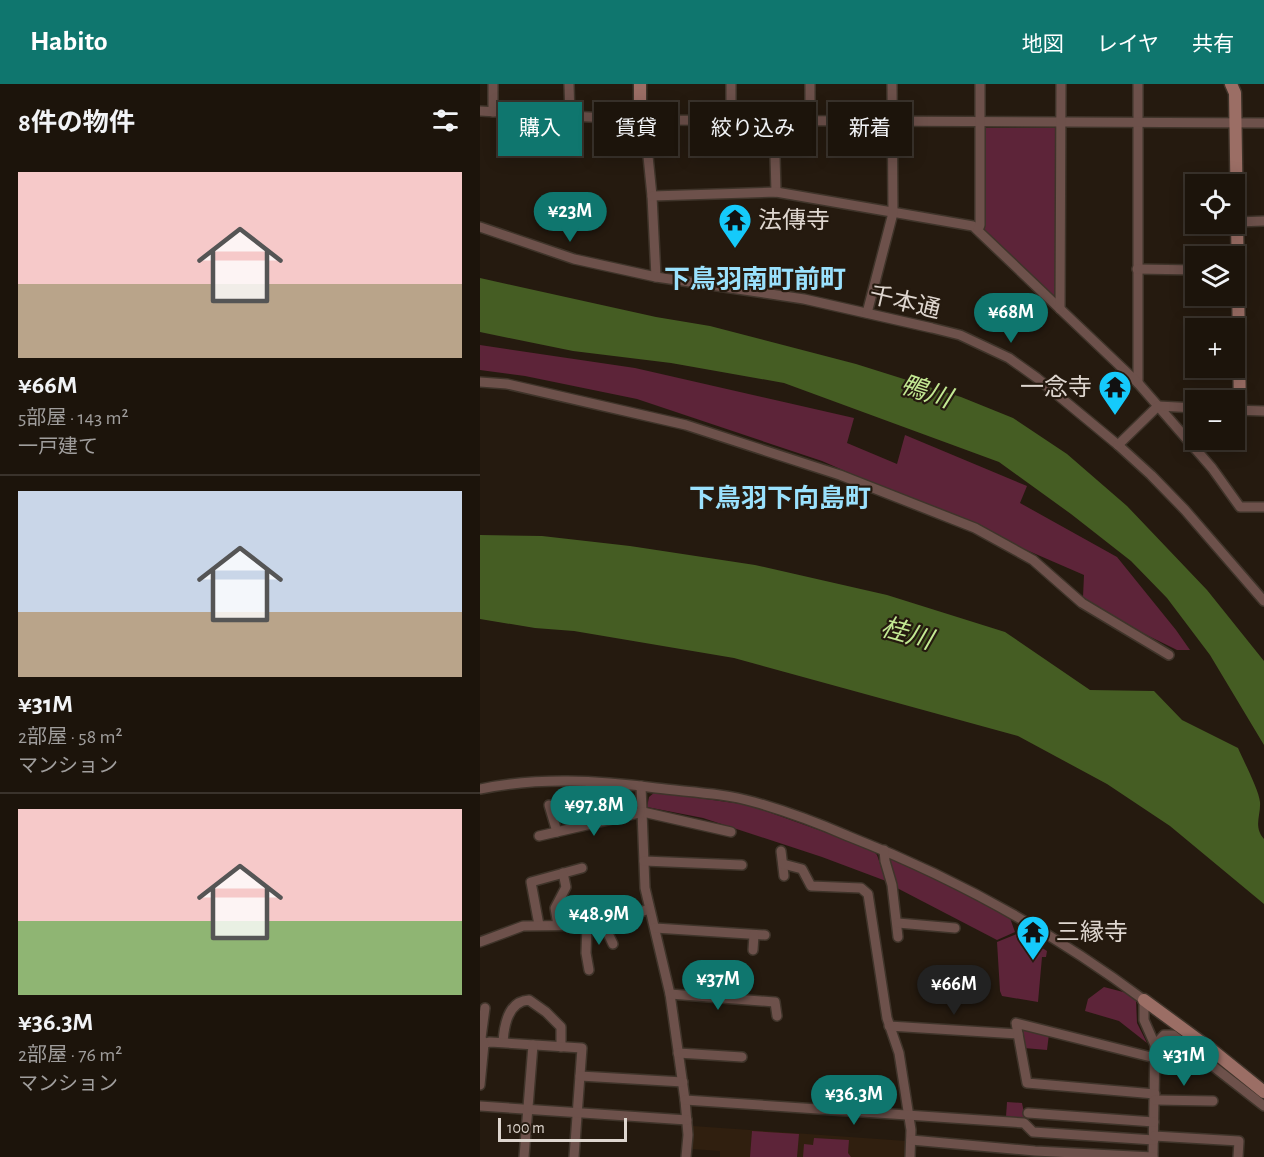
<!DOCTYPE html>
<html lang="ja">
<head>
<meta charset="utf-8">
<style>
	:root { --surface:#1c140b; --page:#251d14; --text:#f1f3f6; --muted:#a09e9d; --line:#3a332c; --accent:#0f766e }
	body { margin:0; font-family:"Alegreya Sans","Noto Sans JP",sans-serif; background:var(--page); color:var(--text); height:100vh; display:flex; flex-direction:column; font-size:22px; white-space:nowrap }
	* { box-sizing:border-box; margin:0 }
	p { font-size:20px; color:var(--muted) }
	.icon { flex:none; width:33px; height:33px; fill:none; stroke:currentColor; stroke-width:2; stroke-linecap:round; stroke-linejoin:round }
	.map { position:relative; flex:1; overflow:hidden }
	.panel { display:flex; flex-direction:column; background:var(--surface); width:480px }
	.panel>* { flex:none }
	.top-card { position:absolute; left:18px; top:18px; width:570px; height:54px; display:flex; gap:12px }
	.buttons { position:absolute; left:705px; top:90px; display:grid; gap:12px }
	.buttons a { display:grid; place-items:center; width:60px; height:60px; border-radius:0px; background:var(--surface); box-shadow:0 3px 15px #0003,0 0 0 2px var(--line); font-size:30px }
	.scale { position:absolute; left:18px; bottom:15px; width:129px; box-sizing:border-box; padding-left:6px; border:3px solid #ded6cf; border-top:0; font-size:16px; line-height:21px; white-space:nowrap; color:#ded6cf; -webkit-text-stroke:4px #251a0f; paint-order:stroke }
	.price { position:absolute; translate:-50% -51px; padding:0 14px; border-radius:21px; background:var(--accent); color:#fff; font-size:20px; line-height:39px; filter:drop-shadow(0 2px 3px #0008) }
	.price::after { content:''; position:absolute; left:50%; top:36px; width:18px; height:14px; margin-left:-9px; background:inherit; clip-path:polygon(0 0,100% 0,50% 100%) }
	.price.current { background:#222; color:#fff }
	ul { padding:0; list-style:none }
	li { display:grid; align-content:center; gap:12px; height:318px; padding:0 18px }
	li+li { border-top:2px solid var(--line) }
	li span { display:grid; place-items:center; height:186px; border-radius:0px; color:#555 }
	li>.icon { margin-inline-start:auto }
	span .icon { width:108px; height:108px; fill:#fffc; stroke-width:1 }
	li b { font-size:26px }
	h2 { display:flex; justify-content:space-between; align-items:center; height:72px; padding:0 18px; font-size:26px }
	.chip { padding:0 21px; border-radius:0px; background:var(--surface); box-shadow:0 3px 15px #0003,0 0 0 2px var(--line); font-size:21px; line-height:54px }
	.chip.current { background:var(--accent); color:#fff }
	header { display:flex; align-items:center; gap:36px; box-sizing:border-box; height:84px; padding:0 30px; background:var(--accent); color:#fff }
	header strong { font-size:28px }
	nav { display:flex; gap:33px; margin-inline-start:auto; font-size:21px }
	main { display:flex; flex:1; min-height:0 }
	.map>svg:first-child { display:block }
</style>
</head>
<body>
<header>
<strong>Habito</strong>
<nav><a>地図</a><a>レイヤ</a><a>共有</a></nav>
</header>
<main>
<section class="panel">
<h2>8件の物件<svg class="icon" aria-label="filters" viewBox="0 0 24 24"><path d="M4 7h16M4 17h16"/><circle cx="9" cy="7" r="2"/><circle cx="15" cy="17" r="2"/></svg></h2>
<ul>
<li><span style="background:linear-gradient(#f6c9c9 60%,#b9a48a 0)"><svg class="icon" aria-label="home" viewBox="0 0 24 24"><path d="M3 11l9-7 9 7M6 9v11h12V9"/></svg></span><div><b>¥66M</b><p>5部屋 · 143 m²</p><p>一戸建て</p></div></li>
<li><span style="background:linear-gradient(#c9d6e8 65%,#b9a48a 0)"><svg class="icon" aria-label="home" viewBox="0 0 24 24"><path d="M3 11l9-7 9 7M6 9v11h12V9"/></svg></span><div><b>¥31M</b><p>2部屋 · 58 m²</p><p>マンション</p></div></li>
<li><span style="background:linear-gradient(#f6c9c9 60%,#8fb573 0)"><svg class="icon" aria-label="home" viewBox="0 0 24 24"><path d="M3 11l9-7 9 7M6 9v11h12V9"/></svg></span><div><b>¥36.3M</b><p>2部屋 · 76 m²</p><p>マンション</p></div></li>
</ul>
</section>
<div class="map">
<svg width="784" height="1073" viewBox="0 0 784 1073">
	<rect width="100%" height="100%" fill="#251a0f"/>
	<polygon fill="#301f0f" points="213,1042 426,1057 428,1060 427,1073 240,1073 240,1067 212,1065"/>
	<g fill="#5d2439">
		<polygon points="505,44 577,44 578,216 575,217 508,153 504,144"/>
		<polygon points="0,261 155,284 374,334 367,359 417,380 425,351 547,402 540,419 637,473 696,546 710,566 697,566 622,529 603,513 604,491 342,377 157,315 45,292 0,286"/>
		<polygon points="175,708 269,721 392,765 397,771 406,797 342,773 223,734 167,723 169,713"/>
		<polygon points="414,773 514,824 530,834 535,848 517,856 417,804 410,776"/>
		<polygon points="539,849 567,867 566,873 562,873 558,918 522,912 520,907 517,858"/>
		<polygon points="624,903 647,909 656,916 657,939 667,959 639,937 605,927 608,915"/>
		<polygon points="545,944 569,950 567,966 544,964 542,948"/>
		<polygon points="527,1018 542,1019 545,1034 526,1033"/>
		<polygon points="272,1047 319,1050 317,1073 270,1073"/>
		<polygon points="334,1054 369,1056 368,1069 371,1073 323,1073 324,1060 333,1061"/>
	</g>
	<g fill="#455d23">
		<polygon points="0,194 176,233 230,242 376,280 481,313 533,334 587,370 647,422 727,506 784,577 784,661 730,571 687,514 651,477 591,430 519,378 304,299 191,279 93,267 0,248"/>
		<path d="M0 451 62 452 150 462 275 481 407 511 525 548 610 606 674 607 702 636 758 664C763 676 779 706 780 718 781 731 773 743 784 755V820L690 742 627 700 538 652 254 574 94 547 55 544 0 535Z"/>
	</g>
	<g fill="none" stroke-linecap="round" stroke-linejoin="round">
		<defs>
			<g id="street">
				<polyline points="13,0 13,28"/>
				<polyline points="89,0 90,32"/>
				<polyline points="251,0 251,37"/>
				<polyline points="330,0 330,37"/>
				<polyline points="658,0 658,299"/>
				<polyline points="0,27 163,36 784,39"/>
				<polyline points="163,36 165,42 172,112 176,193"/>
				<polyline points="294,37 296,108"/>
				<polyline points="172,112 296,108 493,142 658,299 732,384 760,423 784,423"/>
				<polyline points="757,138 784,137"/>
				<polyline points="0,143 94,175 176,193 324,215 452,244 480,251 529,274 557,294 638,361 671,391 705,426 784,517"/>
				<polyline points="498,146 500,141 500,0"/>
				<polyline points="657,185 716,186"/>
				<polyline points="580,225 581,0"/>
				<polyline points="387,229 413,129 412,0"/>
				<polyline points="0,298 27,300 206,341 360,391 495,444 553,476 602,519 689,571"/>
				<polyline points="754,326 784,327"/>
				<polyline points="638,361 678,322 716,324"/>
				<polyline points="161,702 165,804 190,910 205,1016 208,1051 206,1073"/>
				<path d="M0 705C58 693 117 696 176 704 208 708 243 709 274 718 306 727 338 739 368 752 473 793 573 848 664 916V936L675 961 673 1073"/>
				<polyline points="69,721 77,748"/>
				<polyline points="59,752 163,728 251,748"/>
				<polyline points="404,766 405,777 412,801 418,853"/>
				<polyline points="301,767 304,792"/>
				<polyline points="164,777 262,781"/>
				<polyline points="303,780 322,785 331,802 381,804 388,810 407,934 419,969 431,1046 430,1073"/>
				<polyline points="418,839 475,844"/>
				<polyline points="59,841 51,798 102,784"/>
				<polyline points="78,841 75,824 86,803 83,789"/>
				<polyline points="107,841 106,869 109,886"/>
				<polyline points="124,841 133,860"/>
				<polyline points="175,844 285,851"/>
				<polyline points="0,858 43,842 124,841 169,825"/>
				<polyline points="273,866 274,851"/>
				<polyline points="190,910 295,918 297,932"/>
				<polyline points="409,942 538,950"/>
				<path d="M23 958C24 942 28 917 49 916L66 928 81 943V963"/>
				<polyline points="0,960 10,958 102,964 94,1073"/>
				<polyline points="675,961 684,951 693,951 784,1022"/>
				<polyline points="198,969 262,973"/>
				<polyline points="100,992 203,998"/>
				<polyline points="0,1001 4,960 1,954 5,924"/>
				<polyline points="675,1010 547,999 536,939 675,974"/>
				<polyline points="205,1016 544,1039 553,1048 674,1056"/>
				<polyline points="675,1016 733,1017"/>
				<polyline points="0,1022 207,1036"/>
				<polyline points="548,1029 674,1038"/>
				<polyline points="674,1052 759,1057 758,1073"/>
				<polyline points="431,1056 555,1067 673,1073"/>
				<polyline points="44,1073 53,961"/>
			</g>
			<g id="secondary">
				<polyline points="160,0 160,27 163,36"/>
				<polyline points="751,0 755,9 760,327"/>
				<polyline points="664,916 732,966 784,1008"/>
			</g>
		</defs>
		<use href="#street" stroke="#3f342a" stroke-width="12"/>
		<use href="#secondary" stroke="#3f342a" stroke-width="15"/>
		<use href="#street" stroke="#6d514b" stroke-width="9"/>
		<use href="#secondary" stroke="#9b6e65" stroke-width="12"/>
	</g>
	<defs>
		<symbol id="temple-pin" viewBox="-11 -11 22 30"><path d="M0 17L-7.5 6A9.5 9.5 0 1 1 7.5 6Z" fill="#15cafb" stroke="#251a0f"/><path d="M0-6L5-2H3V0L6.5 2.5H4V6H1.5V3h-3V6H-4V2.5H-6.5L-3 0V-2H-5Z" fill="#111"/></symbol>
	</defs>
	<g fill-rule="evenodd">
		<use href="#temple-pin" x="236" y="117" width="38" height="52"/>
		<use href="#temple-pin" x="616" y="284" width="38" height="52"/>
		<use href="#temple-pin" x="534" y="829" width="38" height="52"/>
	</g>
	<g text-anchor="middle" stroke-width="4.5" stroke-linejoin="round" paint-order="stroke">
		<g font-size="24" fill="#ded6cf" stroke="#251a0f" text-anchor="start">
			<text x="278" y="144">法傳寺</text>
			<text x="612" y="311" text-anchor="end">一念寺</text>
			<text x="576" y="856">三縁寺</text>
		</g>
		<g font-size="24" fill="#ded6cf" stroke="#251a0f">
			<text transform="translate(425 218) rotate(13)" y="8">千本通</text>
		</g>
		<g font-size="26" font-weight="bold" fill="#9ae1fd" stroke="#251a0f">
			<text x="275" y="204">下鳥羽南町前町</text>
			<text x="300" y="423">下鳥羽下向島町</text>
		</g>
		<g font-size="26" font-style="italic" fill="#c3e993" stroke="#251a0f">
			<text transform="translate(446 307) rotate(18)" y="9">鴨川</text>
			<text transform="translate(427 549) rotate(16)" y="9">桂川</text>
		</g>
	</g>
</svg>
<div class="buttons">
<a><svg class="icon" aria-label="locate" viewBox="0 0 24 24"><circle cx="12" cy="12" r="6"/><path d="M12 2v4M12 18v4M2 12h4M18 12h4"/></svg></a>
<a><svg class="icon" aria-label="layers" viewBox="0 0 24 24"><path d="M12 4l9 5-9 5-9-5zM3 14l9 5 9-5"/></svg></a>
<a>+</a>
<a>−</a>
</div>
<div class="scale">100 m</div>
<b class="price" style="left:90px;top:159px">¥23M</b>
<b class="price" style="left:531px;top:260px">¥68M</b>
<b class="price" style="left:114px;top:753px">¥97.8M</b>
<b class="price" style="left:119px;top:862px">¥48.9M</b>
<b class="price" style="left:238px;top:927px">¥37M</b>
<b class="price current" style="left:474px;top:932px">¥66M</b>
<b class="price" style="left:704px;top:1003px">¥31M</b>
<b class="price" style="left:374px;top:1042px">¥36.3M</b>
<div class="top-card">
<a class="chip current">購入</a>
<a class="chip">賃貸</a>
<a class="chip">絞り込み</a>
<a class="chip">新着</a>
</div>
</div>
</main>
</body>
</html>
